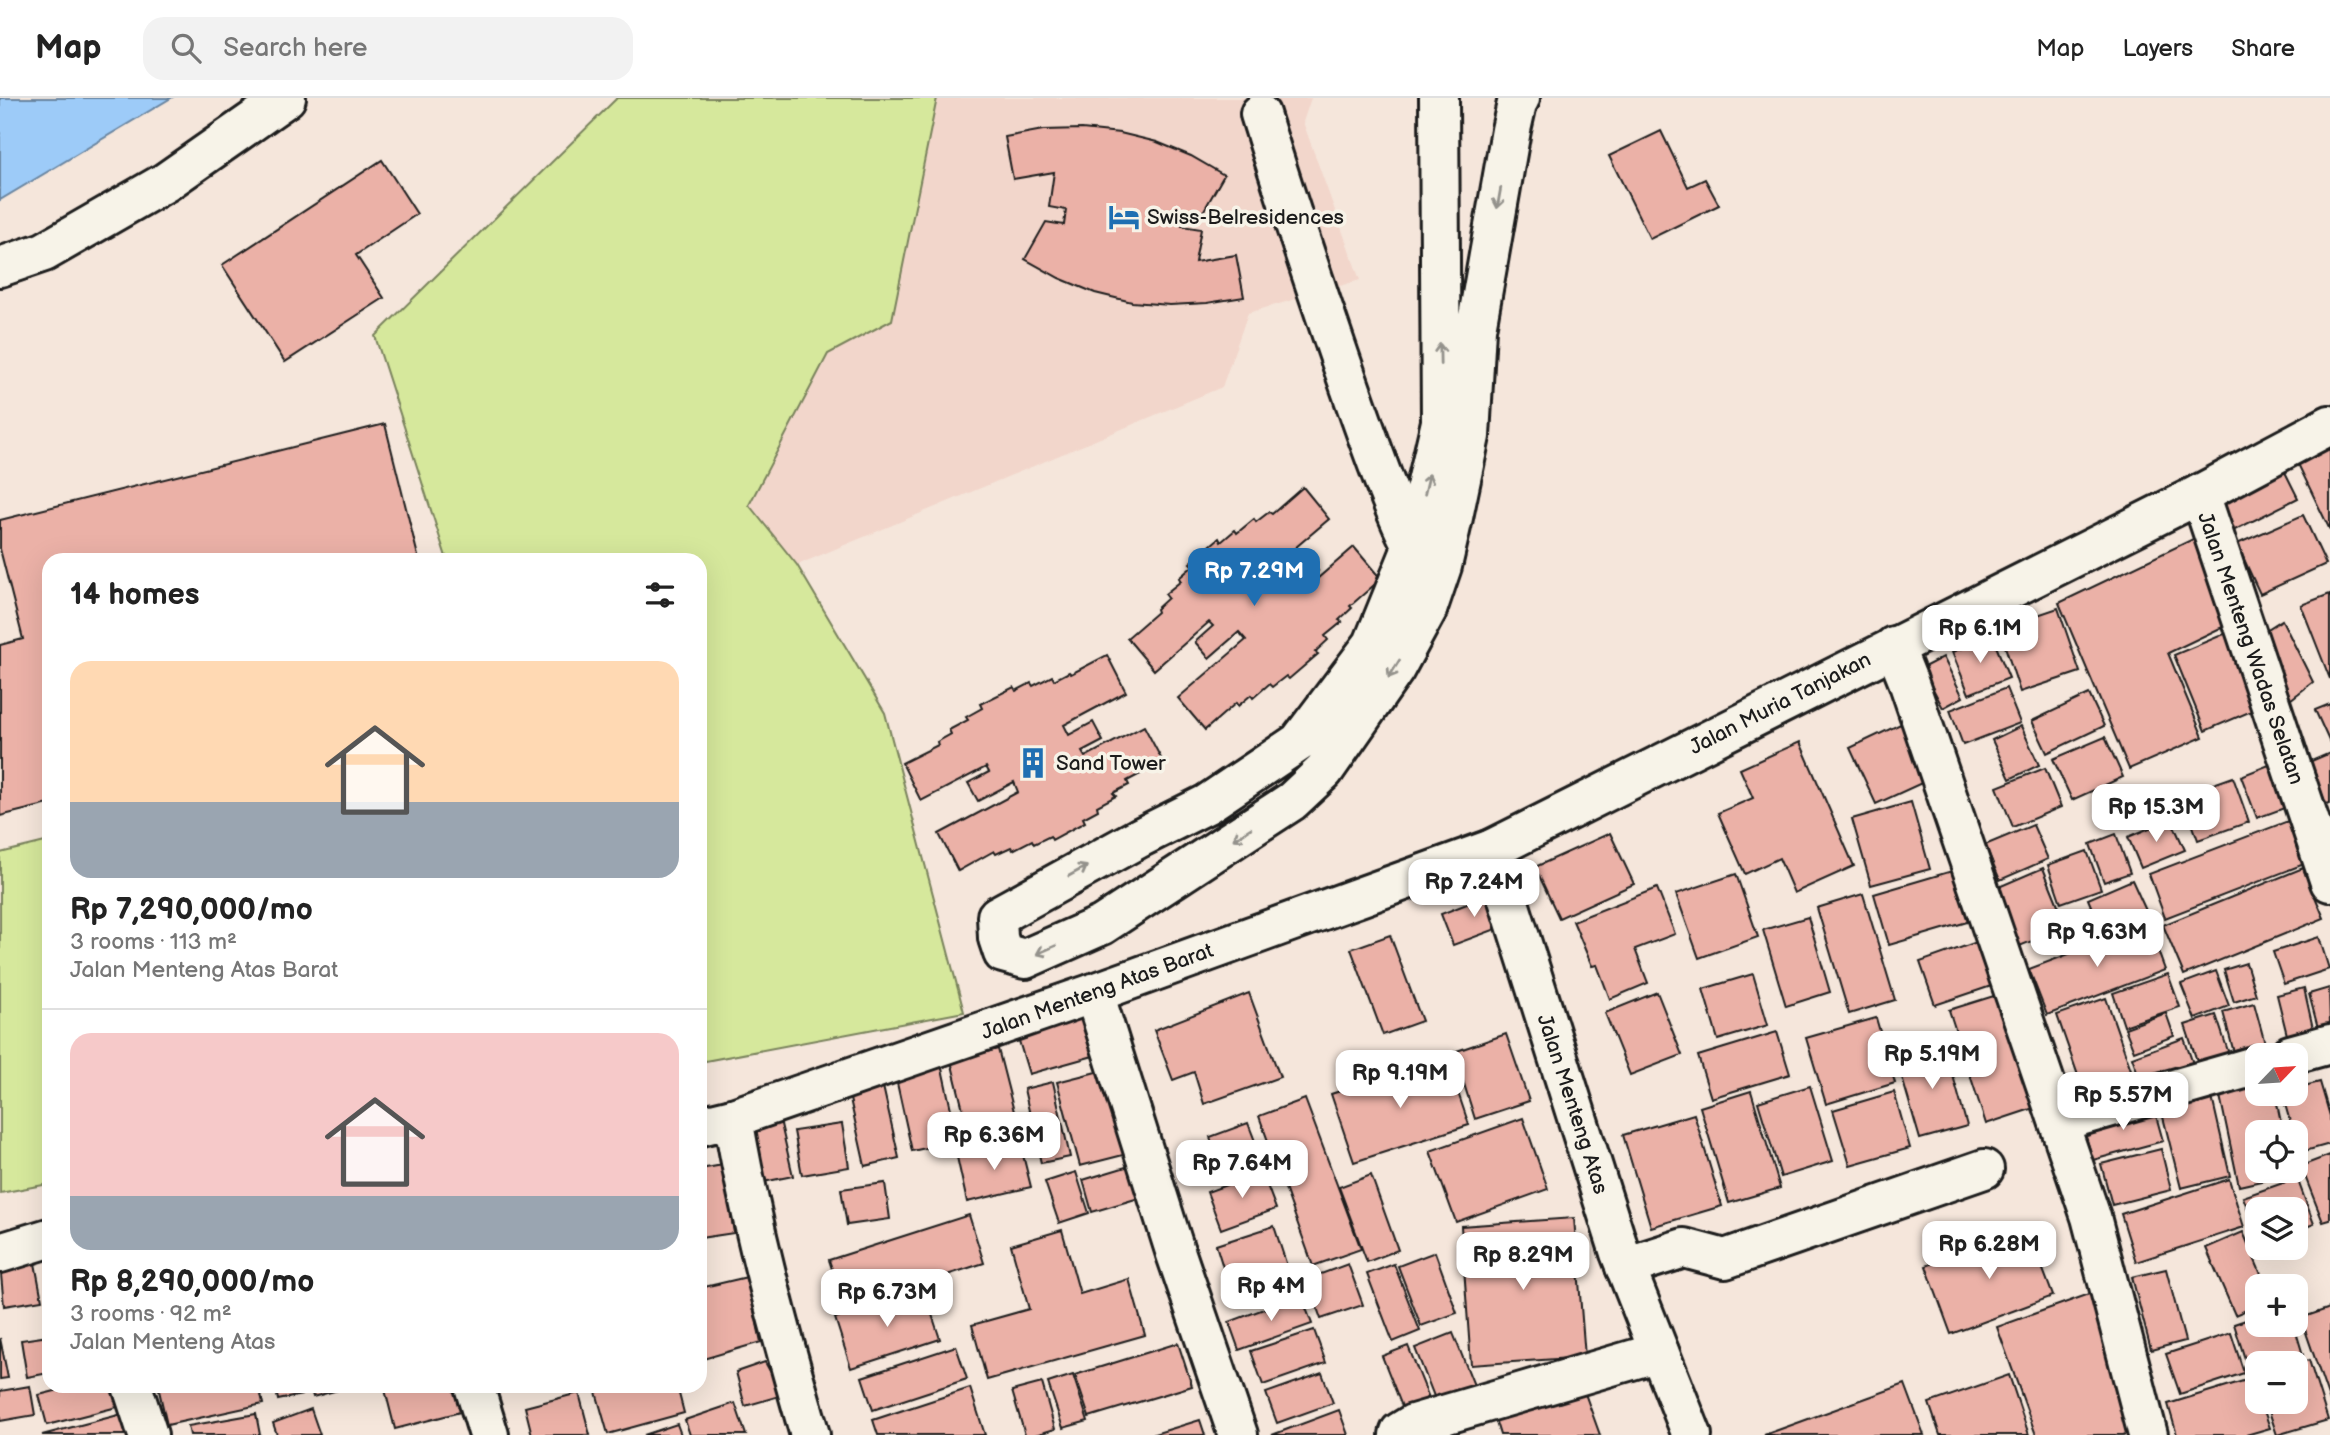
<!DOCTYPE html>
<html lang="en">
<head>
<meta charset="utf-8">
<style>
	:root { --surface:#fff; --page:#f2f2f2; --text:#222; --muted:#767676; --line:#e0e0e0; --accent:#1f6fb2 }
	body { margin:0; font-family:"Balsamiq Sans",sans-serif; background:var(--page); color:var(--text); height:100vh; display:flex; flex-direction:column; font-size:26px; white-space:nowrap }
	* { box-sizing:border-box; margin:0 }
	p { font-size:23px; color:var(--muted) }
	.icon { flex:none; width:38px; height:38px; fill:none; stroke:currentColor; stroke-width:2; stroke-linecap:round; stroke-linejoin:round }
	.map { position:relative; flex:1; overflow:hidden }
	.drawer { position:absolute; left:42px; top:455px; width:665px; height:840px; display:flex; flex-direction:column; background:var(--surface); border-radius:21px; box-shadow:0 7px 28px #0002 }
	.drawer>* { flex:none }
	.needle { width:46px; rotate:65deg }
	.buttons { position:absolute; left:2245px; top:945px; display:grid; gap:14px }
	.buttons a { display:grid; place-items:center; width:63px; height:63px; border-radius:14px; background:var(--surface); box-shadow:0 7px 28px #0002; font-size:35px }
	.price { position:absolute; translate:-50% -60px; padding:0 16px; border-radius:14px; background:#fff; color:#222; font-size:23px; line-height:46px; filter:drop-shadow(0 2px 4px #0008) }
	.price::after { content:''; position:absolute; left:50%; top:42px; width:21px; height:16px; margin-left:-10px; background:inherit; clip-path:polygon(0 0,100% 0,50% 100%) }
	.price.on { background:var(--accent); color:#fff }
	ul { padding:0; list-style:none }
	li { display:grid; align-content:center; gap:14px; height:371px; padding:0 28px }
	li+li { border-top:2px solid var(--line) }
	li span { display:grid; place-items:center; height:217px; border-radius:21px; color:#555 }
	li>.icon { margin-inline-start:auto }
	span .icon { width:126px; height:126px; fill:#fffc; stroke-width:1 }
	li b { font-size:30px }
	h2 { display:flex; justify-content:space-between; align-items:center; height:84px; padding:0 28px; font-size:30px }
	header { display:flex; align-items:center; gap:42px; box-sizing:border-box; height:98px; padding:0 35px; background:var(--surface); border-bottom:2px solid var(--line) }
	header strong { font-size:33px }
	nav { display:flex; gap:38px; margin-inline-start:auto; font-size:24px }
	.search { width:490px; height:63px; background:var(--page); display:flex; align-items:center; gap:18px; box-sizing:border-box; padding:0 24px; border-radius:21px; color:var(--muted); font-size:26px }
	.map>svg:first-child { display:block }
</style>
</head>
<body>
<header>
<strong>Map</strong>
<div class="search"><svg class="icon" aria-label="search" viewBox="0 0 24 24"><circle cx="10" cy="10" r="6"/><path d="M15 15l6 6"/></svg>Search here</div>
<nav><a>Map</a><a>Layers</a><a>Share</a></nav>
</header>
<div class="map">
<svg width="2330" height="1337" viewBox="0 0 2330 1337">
	<rect width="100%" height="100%" fill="#f5e6db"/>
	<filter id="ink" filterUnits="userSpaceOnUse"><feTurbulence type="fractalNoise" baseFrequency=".0143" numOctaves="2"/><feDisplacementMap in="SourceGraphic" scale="14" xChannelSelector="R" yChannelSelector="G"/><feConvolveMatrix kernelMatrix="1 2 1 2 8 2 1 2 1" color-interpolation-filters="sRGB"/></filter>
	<g filter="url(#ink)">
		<polygon fill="#f2d6cb" points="937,0 1311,0 1303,24 1360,182 1248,215 1222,289 797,467 749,407 828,256 892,222"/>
		<g fill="#d6e89c" stroke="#79825c" stroke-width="2">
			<polygon points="617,0 937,0 892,222 828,256 749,407 797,467 885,615 964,914 700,964 700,462 447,462 375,238"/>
			<polygon points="49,743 49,1086 0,1095 0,755"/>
		</g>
		<polygon fill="#9dcbf8" stroke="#6985a0" stroke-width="2" points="0,0 171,0 0,102"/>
		<g fill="#ebb1a7" stroke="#1c1c1c" stroke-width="2">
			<polygon points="1082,31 1120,35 1157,44 1191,58 1224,77 1203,114 1185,111 1182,128 1201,131 1195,164 1236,157 1244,199 1207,205 1170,207 1132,204 1095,195 1059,180 1025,161 1046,124 1064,127 1066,112 1049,109 1054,74 1013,81 1005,39 1043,32"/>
			<polygon points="1661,33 1688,89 1705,81 1719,107 1650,141 1609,58"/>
			<polygon points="382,62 417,116 356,157 384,200 285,264 222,167"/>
			<polygon points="385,326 419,462 49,462 49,706 0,718 0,547 23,541 0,451 0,422"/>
			<polygon points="2330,349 2330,432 2298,366"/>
			<polygon points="2284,372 2298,400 2231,434 2216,405"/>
			<polygon points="1303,389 1329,421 1276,466 1284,475 1304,457 1318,473 1300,489 1303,493 1354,449 1381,481 1350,508 1352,510 1339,522 1342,524 1325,538 1328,542 1315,554 1318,556 1289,581 1286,578 1272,589 1269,586 1253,600 1251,597 1238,608 1236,605 1205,632 1178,600 1246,542 1239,534 1209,560 1195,544 1213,528 1209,524 1154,572 1127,540 1157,514 1156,511 1168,500 1165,496 1181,483 1179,480 1193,468 1190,465 1219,440 1221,444 1235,432 1237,435 1254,421 1256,424 1269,414 1272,416"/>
			<polygon points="2303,417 2326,466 2260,496 2237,446"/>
			<polygon points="2193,441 2233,524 2168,555 2203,639 2129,671 2059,505"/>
			<polygon points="2330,496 2330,581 2301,507"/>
			<polygon points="2058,510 2080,574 2020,594 1999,530"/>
			<polygon points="2282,522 2313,584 2290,602 2260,536"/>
			<polygon points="2229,534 2261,609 2205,633 2174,557"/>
			<polygon points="1992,538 2009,580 1969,596 1952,554"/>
			<polygon points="1107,557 1126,594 1064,627 1069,637 1093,624 1103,643 1082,654 1085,659 1144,628 1163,664 1127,683 1129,687 1113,695 1116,698 1097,708 1098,712 1083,720 1085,724 1052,742 1050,738 1034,746 1032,742 1013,752 1011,749 996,756 994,753 958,773 939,736 1018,694 1014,684 978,703 968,685 989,674 986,669 921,703 902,665 938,647 937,644 951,636 949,632 968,622 966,619 982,610 980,606 1014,589 1016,593 1031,585 1033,588 1052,578 1054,582 1069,574 1071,576"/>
			<polygon points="1943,559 1963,599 1943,610 1922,570"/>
			<polygon points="2006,590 2020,625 1963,647 1950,612"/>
			<polygon points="2089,596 2104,628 2047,655 2032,623"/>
			<polygon points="2330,606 2330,645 2315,612"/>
			<polygon points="1911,621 1937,678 1876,706 1850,650"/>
			<polygon points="2021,628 2039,667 2010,681 1992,642"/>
			<polygon points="2105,639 2123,679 2072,702 2053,661"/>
			<polygon points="1800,644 1854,768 1794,795 1779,760 1745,776 1718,715 1753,700 1740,671"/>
			<polygon points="2330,655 2330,705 2326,706 2309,664"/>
			<polygon points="2274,665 2290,708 2257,720 2241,678"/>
			<polygon points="2045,670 2061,709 2013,729 1997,689"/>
			<polygon points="2233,679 2249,724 2198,742 2182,697"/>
			<polygon points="1911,704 1930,771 1871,787 1852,721"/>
			<polygon points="2296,720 2312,763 2165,820 2149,776"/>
			<polygon points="2171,721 2185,752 2141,770 2128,739"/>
			<polygon points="2033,727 2048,761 2000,782 1985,747"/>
			<polygon points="1610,735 1634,786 1559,820 1535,769"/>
			<polygon points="2116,736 2130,775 2104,784 2090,746"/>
			<polygon points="2087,753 2101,791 2061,805 2048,767"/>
			<polygon points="2043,770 2067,829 2017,849 1994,791"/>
			<polygon points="2303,770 2324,820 2184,877 2163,827"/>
			<polygon points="1959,771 1974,822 1889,847 1874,796"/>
			<polygon points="1736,776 1758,839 1699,860 1676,796"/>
			<polygon points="2132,782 2148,817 2103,837 2088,801"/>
			<polygon points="1657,790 1675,836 1635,851 1648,885 1610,901 1597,867 1592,868 1573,823"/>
			<polygon points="1495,795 1507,827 1453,847 1441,816"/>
			<polygon points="1863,796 1895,902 1849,916 1817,810"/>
			<polygon points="1808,819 1830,894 1786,908 1763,832"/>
			<polygon points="2148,826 2165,872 2047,917 2029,871"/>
			<polygon points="1390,837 1422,923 1383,937 1351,851"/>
			<polygon points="1991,839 2006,883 1935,907 1920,864"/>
			<polygon points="2319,839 2329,871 2284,886 2273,854"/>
			<polygon points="2246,865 2256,897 2234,904 2224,872"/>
			<polygon points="2216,873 2229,908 2195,921 2181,886"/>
			<polygon points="1753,876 1768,927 1718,942 1703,891"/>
			<polygon points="2168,876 2180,909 2124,928 2113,895"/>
			<polygon points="2304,890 2314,935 2288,941 2277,897"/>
			<polygon points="2329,890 2330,927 2318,930 2309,896"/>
			<polygon points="1657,894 1682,957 1630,977 1605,915"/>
			<polygon points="1249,895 1280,979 1204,1006 1194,974 1173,982 1154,932"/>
			<polygon points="1997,897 2034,1010 1986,1026 1949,912"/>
			<polygon points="2106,900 2138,992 2089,1009 2057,917"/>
			<polygon points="2254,905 2267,953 2236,962 2223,914"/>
			<polygon points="1091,911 1104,955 1029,976 1016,933"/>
			<polygon points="2166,915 2174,938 2134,953 2125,930"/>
			<polygon points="2216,917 2232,965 2201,975 2185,927"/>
			<polygon points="1876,920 1895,985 1826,1006 1806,940"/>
			<polygon points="1777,934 1790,976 1711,1000 1698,958"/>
			<polygon points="1506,936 1529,1003 1475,1021 1454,954"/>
			<polygon points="2184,940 2197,977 2145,995 2132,959"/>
			<polygon points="1944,945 1967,1028 1920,1041 1896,959"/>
			<polygon points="998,951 1019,1033 971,1044 951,963"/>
			<polygon points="1446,959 1469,1027 1354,1064 1331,996"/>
			<polygon points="941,966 958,1043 912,1053 895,976"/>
			<polygon points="1108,971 1131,1055 1080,1068 1057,984"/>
			<polygon points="882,984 899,1060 865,1068 848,992"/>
			<polygon points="1053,984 1070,1059 1041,1065 1024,991"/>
			<polygon points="2320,984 2330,1018 2330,1046 2298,1055 2296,1034 2293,1034 2282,996 2296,996 2296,990"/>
			<polygon points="2258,985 2258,996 2275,996 2283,1034 2258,1034 2258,1073 2291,1073 2292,1076 2239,1088 2219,993"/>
			<polygon points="1810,988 1833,1063 1781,1079 1758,1004"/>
			<polygon points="1751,993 1780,1090 1729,1105 1700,1009"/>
			<polygon points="1894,994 1910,1050 1850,1067 1833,1012"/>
			<polygon points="2211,995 2230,1078 2181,1090 2160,1007"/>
			<polygon points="1305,1001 1361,1151 1313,1168 1259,1018"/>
			<polygon points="2153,1007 2163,1043 2093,1062 2082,1026"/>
			<polygon points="1694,1016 1722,1108 1651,1129 1623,1037"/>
			<polygon points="1523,1020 1548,1091 1456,1124 1430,1053"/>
			<polygon points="780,1022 793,1078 763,1084 751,1028"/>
			<polygon points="1248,1025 1263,1064 1225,1079 1210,1039"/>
			<polygon points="842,1026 849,1069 802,1077 794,1033"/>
			<polygon points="1020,1045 1031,1089 967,1104 957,1059"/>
			<polygon points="2161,1051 2171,1092 2112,1107 2101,1066"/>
			<polygon points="2330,1057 2330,1122 2323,1124 2301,1068"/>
			<polygon points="1139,1065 1149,1097 1092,1114 1083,1082"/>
			<polygon points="723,1067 734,1135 700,1140 700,1071"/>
			<polygon points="1076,1074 1089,1115 1059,1125 1045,1084"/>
			<polygon points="1262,1074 1276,1111 1221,1131 1207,1094"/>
			<polygon points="1371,1077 1398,1152 1367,1164 1339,1089"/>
			<polygon points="2297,1080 2314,1126 2296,1133 2296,1111 2258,1111 2258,1138 2243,1099"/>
			<polygon points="2229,1081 2244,1129 2136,1164 2121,1116"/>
			<polygon points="885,1085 890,1121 847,1127 841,1091"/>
			<polygon points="969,1117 984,1165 845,1210 829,1162"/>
			<polygon points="1574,1120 1585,1259 1471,1267 1461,1128"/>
			<polygon points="1274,1128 1290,1177 1231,1195 1216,1147"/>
			<polygon points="2027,1129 2053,1198 1951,1236 1926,1168"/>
			<polygon points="1062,1132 1080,1196 1129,1181 1145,1237 987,1282 972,1227 1029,1211 1011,1147"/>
			<polygon points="2243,1134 2266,1188 2258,1188 2258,1207 2235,1217 2206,1150"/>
			<polygon points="1435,1154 1457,1215 1421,1228 1398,1168"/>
			<polygon points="34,1160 42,1202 4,1208 0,1166"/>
			<polygon points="1348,1166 1363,1207 1321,1221 1307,1181"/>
			<polygon points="1394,1166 1420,1233 1393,1244 1367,1176"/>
			<polygon points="2166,1171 2185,1243 2151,1252 2132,1179"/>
			<polygon points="747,1179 761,1244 700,1262 700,1190"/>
			<polygon points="924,1192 940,1241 851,1270 835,1220"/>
			<polygon points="2095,1194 2145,1329 2123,1337 2036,1337 1997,1229"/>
			<polygon points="1301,1197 1312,1226 1239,1252 1229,1224"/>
			<polygon points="2330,1210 2330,1304 2301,1220"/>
			<polygon points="2258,1218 2258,1227 2294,1227 2303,1257 2276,1265 2258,1265 2258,1271 2249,1274 2234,1226"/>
			<polygon points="1314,1232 1326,1265 1263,1287 1251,1253"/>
			<polygon points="1453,1235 1475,1290 1437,1306 1415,1250"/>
			<polygon points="2231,1235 2244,1275 2180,1296 2166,1256"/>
			<polygon points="49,1238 49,1275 27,1279 21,1242"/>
			<polygon points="0,1240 8,1280 0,1281"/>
			<polygon points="1178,1245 1192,1288 1089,1319 1075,1277"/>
			<polygon points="956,1248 967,1281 873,1312 862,1279"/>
			<polygon points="1408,1248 1429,1300 1403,1311 1382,1258"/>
			<polygon points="2309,1262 2328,1322 2277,1337 2266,1304 2296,1304 2296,1266"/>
			<polygon points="765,1264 783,1297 745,1308 736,1274"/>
			<polygon points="1322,1275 1333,1305 1277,1325 1266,1295"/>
			<polygon points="1073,1277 1088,1323 1063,1330 1048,1285"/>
			<polygon points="2009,1277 2029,1337 1940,1337 1929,1305"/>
			<polygon points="2253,1280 2258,1293 2258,1304 2261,1304 2270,1330 2246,1337 2177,1337 2168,1306"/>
			<polygon points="1042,1285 1055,1331 1035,1337 1025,1337 1012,1293"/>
			<polygon points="1905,1286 1924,1337 1764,1337"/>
			<polygon points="30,1288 35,1317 0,1323 0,1293"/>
			<polygon points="75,1288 120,1288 125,1307 47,1327 39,1297"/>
			<polygon points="158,1288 259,1288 263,1306 167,1327"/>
			<polygon points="275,1288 300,1288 302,1297 278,1302"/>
			<polygon points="310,1288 352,1288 313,1299"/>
			<polygon points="384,1288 458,1288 464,1313 395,1331"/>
			<polygon points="617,1288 677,1288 684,1315 608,1336 596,1294"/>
			<polygon points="970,1290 985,1337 878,1337 873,1322"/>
			<polygon points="1583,1290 1600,1337 1500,1337 1495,1321"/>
			<polygon points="579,1295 590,1337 532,1337 525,1309"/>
			<polygon points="735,1305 746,1337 690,1337 685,1322"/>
			<polygon points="311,1311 320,1337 277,1337 273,1325"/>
			<polygon points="1339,1312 1348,1337 1272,1337"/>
			<polygon points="130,1314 136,1337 42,1337"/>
			<polygon points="256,1316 260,1337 190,1337 188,1328"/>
			<polygon points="1200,1322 1205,1337 1151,1337"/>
			<polygon points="677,1326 681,1337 644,1337"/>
		</g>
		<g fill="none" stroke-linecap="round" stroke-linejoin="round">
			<defs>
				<g id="minor">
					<polyline points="1439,0 1441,324 1412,450 1373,546 1299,644 1207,706 1139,740 997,818 998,840 1003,855 1025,861 1102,827 1292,703 1324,673 1395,571 1427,512 1442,468 1452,424 1470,338 1476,231 1511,32 1517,5 1520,0"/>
					<path d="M1260 16C1276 68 1395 440 1417 453"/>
					<polyline points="2200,396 2330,784"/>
					<polyline points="1894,548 1908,583 2091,1119 2148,1337"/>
					<polyline points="1492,751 1620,1155 1692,1337"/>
					<polyline points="1094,895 1175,1153 1238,1337"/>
					<polyline points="2290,957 2330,946"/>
					<path d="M733 1020C751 1127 780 1233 810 1337"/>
					<polyline points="2059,1024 2258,967"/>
					<polyline points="700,1028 733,1020 1094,895 1492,751 2200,396 2330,327"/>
					<polyline points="0,1155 49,1140"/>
					<polyline points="1625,1169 1684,1150 1725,1161 1984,1071"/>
					<polyline points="132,1288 148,1337"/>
					<polyline points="474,1288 489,1337"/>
					<polyline points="1399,1337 1400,1334 1413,1326 1659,1254"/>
				</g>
				<polyline id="major" points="0,169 44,154 166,84 286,0"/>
			</defs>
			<use href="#minor" stroke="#1c1c1c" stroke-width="44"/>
			<use href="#major" stroke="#1c1c1c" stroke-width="44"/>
			<use href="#minor" stroke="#f7f3e8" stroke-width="38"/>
			<use href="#major" stroke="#f7f3e8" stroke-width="38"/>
		</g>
		<defs><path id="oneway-shaft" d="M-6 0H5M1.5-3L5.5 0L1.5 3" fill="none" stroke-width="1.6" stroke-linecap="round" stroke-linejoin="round" transform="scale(1.75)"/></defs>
		<g stroke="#94928c">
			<use href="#oneway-shaft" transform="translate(1499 100) rotate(100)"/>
			<use href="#oneway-shaft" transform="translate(1440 256) rotate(-91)"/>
			<use href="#oneway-shaft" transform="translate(1427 386) rotate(-77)"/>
			<use href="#oneway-shaft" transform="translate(1394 571) rotate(122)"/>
			<use href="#oneway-shaft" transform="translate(1242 736) rotate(147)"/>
			<use href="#oneway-shaft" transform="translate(1078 773) rotate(-29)"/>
			<use href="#oneway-shaft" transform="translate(1046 852) rotate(156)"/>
		</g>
	</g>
	<defs>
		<symbol id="hotel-bare" viewBox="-9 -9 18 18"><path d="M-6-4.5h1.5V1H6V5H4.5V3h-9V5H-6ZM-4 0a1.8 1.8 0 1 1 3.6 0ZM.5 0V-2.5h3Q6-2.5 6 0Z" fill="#1f6fb2" stroke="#f7f3e8" stroke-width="2.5" paint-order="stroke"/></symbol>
		<symbol id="building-bare" viewBox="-9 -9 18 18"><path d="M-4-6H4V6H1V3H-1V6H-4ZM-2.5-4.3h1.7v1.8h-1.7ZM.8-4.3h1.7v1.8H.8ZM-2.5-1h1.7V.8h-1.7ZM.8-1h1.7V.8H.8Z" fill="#1f6fb2" stroke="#f7f3e8" stroke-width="2.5" paint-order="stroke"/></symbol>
	</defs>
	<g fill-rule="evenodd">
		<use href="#hotel-bare" x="1102" y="97" width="44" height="44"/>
		<use href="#building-bare" x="1011" y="643" width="44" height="44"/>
	</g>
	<g text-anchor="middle" stroke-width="7" stroke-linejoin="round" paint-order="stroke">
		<g font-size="21" fill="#1c1c1c" stroke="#f7f3e8" text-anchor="start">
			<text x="1147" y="126">Swiss-Belresidences</text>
			<text x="1056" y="672">Sand Tower</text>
		</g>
		<g font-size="21" fill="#1c1c1c" stroke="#f7f3e8">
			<text transform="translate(2251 550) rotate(71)" y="7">Jalan Menteng Wadas Selatan</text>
			<text transform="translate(1780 605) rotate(-27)" y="7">Jalan Muria Tanjakan</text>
			<text transform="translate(1097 893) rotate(-20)" y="7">Jalan Menteng Atas Barat</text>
			<text transform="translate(1573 1006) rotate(72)" y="7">Jalan Menteng Atas</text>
		</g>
	</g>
</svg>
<div class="buttons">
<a><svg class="needle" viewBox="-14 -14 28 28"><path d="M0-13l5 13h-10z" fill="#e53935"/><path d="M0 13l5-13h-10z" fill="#767676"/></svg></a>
<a><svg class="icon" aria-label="locate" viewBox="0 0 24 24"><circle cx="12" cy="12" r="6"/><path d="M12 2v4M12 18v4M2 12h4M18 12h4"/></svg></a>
<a><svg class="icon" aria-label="layers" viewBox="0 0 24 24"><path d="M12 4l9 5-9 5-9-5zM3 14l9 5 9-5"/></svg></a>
<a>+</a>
<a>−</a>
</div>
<b class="price on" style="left:1254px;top:510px">Rp 7.29M</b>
<b class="price" style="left:1980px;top:567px">Rp 6.1M</b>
<b class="price" style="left:2156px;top:746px">Rp 15.3M</b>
<b class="price" style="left:1474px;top:821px">Rp 7.24M</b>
<b class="price" style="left:2097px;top:871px">Rp 9.63M</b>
<b class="price" style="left:1932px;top:993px">Rp 5.19M</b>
<b class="price" style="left:1400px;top:1012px">Rp 9.19M</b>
<b class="price" style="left:2123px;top:1034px">Rp 5.57M</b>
<b class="price" style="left:994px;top:1074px">Rp 6.36M</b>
<b class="price" style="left:1242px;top:1102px">Rp 7.64M</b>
<b class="price" style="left:1989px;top:1183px">Rp 6.28M</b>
<b class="price" style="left:1523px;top:1194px">Rp 8.29M</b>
<b class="price" style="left:1271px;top:1225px">Rp 4M</b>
<b class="price" style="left:887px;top:1231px">Rp 6.73M</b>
<section class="drawer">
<h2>14 homes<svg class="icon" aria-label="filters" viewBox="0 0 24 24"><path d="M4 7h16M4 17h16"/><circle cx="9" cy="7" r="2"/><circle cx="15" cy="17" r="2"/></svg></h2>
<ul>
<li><span style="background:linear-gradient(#ffd9b3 65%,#9aa5b1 0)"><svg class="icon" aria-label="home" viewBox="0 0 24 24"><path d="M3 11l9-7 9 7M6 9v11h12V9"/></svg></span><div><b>Rp 7,290,000/mo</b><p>3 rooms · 113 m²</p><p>Jalan Menteng Atas Barat</p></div></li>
<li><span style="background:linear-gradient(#f6c9c9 75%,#9aa5b1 0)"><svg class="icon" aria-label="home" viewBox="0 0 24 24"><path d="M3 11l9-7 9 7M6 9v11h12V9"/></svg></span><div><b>Rp 8,290,000/mo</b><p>3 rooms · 92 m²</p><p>Jalan Menteng Atas</p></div></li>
</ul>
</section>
</div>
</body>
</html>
